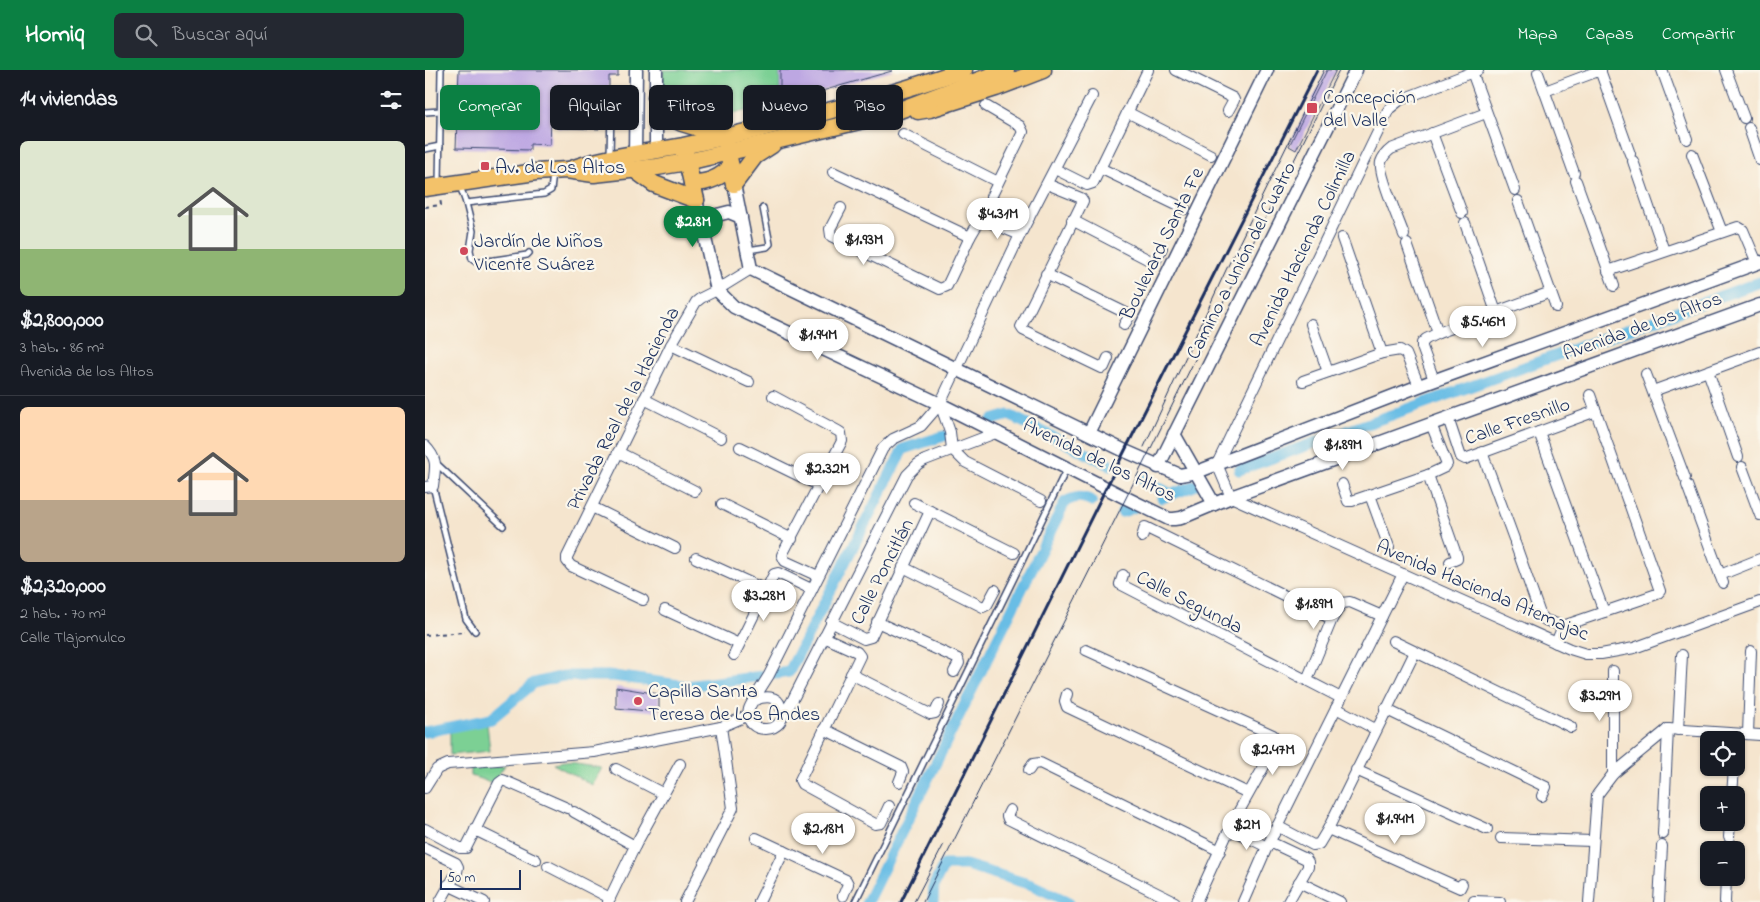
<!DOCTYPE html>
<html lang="es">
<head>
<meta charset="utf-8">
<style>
	:root { --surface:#171b24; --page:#242831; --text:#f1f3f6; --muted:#9ea1a6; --line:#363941; --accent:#0b8043 }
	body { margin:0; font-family:"Indie Flower",sans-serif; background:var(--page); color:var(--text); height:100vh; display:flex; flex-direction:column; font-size:19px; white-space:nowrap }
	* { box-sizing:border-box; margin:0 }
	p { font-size:16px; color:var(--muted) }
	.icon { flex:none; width:28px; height:28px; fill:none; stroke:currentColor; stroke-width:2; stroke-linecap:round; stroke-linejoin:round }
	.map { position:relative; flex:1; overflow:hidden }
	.details { display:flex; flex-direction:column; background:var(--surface); width:425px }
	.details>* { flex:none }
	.hud { position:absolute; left:15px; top:15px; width:475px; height:45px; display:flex; gap:10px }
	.tools { position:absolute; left:1275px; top:661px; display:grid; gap:10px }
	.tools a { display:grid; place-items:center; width:45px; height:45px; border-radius:8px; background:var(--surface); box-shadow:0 1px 4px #0004; font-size:25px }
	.scale { position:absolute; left:15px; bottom:12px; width:81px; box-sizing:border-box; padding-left:5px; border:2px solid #1b2f5e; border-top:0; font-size:14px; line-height:18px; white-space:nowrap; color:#1b2f5e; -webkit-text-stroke:4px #fbf7ec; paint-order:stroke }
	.price { position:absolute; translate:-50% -42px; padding:0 11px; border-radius:18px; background:#fff; color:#222; font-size:16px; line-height:32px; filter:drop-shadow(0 1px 2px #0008) }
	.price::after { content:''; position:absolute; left:50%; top:30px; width:15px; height:11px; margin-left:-8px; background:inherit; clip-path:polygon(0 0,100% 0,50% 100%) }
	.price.current { background:var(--accent); color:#fff }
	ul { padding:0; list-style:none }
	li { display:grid; align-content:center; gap:10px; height:265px; padding:0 20px }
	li+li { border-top:1px solid var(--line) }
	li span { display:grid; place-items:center; height:155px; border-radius:8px; color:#555 }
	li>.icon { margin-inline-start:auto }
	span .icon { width:90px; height:90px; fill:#fffc; stroke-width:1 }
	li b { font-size:21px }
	h2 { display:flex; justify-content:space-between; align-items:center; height:60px; padding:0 20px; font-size:21px }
	.chip { padding:0 18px; border-radius:8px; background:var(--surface); box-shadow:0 1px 4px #0004; font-size:18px; line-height:45px }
	.chip.current { background:var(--accent); color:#fff }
	header { display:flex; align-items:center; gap:30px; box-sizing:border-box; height:70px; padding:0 25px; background:var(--accent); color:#fff }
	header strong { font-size:24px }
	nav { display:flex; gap:28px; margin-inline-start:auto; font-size:18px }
	.search { width:350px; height:45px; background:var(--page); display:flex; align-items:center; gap:12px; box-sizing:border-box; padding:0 18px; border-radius:8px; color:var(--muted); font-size:19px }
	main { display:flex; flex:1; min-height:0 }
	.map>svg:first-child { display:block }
</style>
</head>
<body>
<header>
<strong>Homiq</strong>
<div class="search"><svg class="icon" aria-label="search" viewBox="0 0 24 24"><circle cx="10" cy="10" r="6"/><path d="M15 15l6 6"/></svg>Buscar aquí</div>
<nav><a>Mapa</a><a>Capas</a><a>Compartir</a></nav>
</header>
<main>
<section class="details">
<h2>14 viviendas<svg class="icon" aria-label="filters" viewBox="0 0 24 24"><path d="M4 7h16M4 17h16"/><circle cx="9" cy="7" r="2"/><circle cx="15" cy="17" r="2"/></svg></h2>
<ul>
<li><span style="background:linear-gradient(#dfe7d0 70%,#8fb573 0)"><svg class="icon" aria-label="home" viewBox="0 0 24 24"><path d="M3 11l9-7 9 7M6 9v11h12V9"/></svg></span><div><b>$2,800,000</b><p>3 hab. · 86 m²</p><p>Avenida de los Altos</p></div></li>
<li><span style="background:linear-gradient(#ffd9b3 60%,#b9a48a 0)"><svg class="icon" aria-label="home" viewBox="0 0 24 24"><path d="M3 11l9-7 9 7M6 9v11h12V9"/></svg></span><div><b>$2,320,000</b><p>2 hab. · 70 m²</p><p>Calle Tlajomulco</p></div></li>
</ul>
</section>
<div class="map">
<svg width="1335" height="832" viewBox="0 0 1335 832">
	<rect width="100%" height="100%" fill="#fbf7ec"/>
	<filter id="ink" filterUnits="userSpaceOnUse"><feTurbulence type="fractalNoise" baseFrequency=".02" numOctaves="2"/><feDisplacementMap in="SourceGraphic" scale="10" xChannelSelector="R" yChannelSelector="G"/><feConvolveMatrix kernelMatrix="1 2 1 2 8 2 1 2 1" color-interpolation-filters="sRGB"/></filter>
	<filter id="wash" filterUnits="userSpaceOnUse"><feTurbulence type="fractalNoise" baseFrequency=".0096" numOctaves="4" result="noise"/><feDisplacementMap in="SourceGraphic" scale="20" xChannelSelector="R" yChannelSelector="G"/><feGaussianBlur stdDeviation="1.12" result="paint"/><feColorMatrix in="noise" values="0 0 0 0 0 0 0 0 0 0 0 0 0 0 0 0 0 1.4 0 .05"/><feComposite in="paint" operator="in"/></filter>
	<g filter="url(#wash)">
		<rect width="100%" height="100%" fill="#f5e5ce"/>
		<g fill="#7bd094" stroke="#4b8079">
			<polygon points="238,0 355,0 355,33 276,51 238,33"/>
			<polygon points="62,654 65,681 25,685 25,661"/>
			<polygon points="138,692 177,698 167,715 128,694"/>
			<polygon points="80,695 68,713 46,706 46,698"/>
		</g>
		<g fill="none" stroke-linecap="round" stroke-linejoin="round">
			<g stroke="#69bde5" stroke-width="11">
				<polyline points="567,350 584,345 685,395"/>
				<polyline points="814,400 1335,212"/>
				<polyline points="717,409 746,424"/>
				<polyline points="737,428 769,416"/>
				<polyline points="697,442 708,438"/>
				<polyline points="351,604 364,602 478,379 519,366"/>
				<polyline points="0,662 66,649 109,613 138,606 189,606 262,616 337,606"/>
				<path d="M442 832 640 432C651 426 656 426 667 431"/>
				<polyline points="508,832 509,815 519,795 541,795 607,815 644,832"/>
			</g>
		</g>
		<g id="blocks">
			<g fill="#bda7e2">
				<polygon points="34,0 193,0 193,6 184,6 184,26 175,26 174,59 132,58 132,47 126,47 125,75 105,74 105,80 31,78"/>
				<polygon points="355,0 467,0 467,1 355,33"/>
				<polygon points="902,0 911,0 871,80 864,76"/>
				<polygon points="191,617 234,624 234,642 191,638"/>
			</g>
		</g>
	</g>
	<g filter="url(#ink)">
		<use href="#blocks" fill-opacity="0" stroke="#3c4a6f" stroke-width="1"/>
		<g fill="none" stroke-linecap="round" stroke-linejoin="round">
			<defs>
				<g id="service">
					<polyline points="0,42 15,41"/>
					<polyline points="0,79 15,76"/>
					<polyline points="185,86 186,39"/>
					<polyline points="14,113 16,0"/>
					<polyline points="35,116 41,133 119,124 126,120 128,104"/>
					<polyline points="41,133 48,161 45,180 47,189 51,192 56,192 102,185 104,183"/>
					<polyline points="323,180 342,177 345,174 338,138"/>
					<polyline points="11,393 78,456"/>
					<polyline points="8,416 41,549 50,561"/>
					<polyline points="430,832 587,512 642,398"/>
				</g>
				<g id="minor">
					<polyline points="751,0 808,28 809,30 803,41"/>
					<polyline points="1053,0 975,30 964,39 792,394 806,427 1145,579 1161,584 1176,584 1209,578 1335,532"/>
					<polyline points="1175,0 1205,84"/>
					<polyline points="1237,0 1262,69"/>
					<polyline points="1301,0 1319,48"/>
					<polyline points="1047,2 1090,120"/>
					<polyline points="1113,3 1149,103"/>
					<polyline points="1120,21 1176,0"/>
					<polyline points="561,36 595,56 598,62 566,127 566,132 604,148"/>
					<polyline points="702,42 786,85"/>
					<polyline points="1324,58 1335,90"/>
					<polyline points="1007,63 1037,143"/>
					<polyline points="478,64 573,112"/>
					<polyline points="1267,84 1297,162"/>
					<polyline points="1208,91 1239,181"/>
					<polyline points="675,98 760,139"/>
					<polyline points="630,99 662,115 668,113 723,0"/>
					<polyline points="408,102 545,167"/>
					<polyline points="1151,111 1189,216"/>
					<polyline points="622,114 656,128 658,131 596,257 598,260 677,298 679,297 683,288"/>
					<polyline points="1093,131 1131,237"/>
					<polyline points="416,138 405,159 406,166 515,219 522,216 545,167 555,150 559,150 595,165"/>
					<polyline points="647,150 726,191 731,190 737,178"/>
					<polyline points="1040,153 1071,242"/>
					<path d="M979 165C974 151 953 103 956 92 958 86 962 82 966 79L1061 43"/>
					<polyline points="917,168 957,283"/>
					<polyline points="982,174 1013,263"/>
					<polyline points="1183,201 1313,157 1318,160 1332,193"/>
					<polyline points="621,204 703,244 704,247 699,255"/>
					<polyline points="886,254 903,302"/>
					<polyline points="246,275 324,312"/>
					<polyline points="1283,301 1313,387"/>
					<polyline points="1221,304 1260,408"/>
					<polyline points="1009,310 997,277 997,273 1001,269 1013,263 1126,222"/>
					<polyline points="878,311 957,283 975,280 981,284 994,316"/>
					<polyline points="1228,321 1335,282"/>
					<polyline points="1165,325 1203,432"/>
					<polyline points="348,326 413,361 416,363 417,371 357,485 360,491 393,506"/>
					<polyline points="219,329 296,368"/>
					<polyline points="515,334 525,362 527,379"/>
					<polyline points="1023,348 1036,387 1040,389 1171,341"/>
					<polyline points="1114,362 1147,453"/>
					<path d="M0 376C14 390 10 398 8 416L0 417"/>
					<polyline points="315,377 393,415"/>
					<polyline points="527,379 540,392 616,431"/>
					<polyline points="193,382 270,421"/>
					<polyline points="1057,382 1089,469"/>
					<polyline points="1317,397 1335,445"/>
					<polyline points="1003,405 1032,487 1032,489 1025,492"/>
					<polyline points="917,414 923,431 927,431 1003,405 1020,397 1022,394 1006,354"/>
					<polyline points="1262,415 1298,513"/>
					<polyline points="945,425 964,477"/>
					<polyline points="489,433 589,483"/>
					<polyline points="297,434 367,469"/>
					<polyline points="167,437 250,478"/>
					<polyline points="1148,457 1179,542"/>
					<polyline points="717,467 720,457 907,549"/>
					<polyline points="1090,473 1115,544 1120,550 1138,556"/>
					<polyline points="271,488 341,520"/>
					<polyline points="478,497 558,537 562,535 570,520"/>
					<polyline points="698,505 695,514 916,628"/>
					<polyline points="1295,505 1335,489"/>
					<polyline points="218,530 146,496 142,491 142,487 246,275 271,232 276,228 292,220 326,199"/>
					<polyline points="240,540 314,574"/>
					<polyline points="406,552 439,569 446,567 505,441"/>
					<polyline points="452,552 533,589 534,593 529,602"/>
					<polyline points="399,567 432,582 435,586 375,710 377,714 450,754 456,753 464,736"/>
					<polyline points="968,571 1146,657"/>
					<polyline points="1131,573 1138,556 1232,524 1235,521 1205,436"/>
					<polyline points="661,580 848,665 851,669 851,675 814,741 815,746 849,764"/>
					<polyline points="309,585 349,504 353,503 386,519"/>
					<polyline points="1188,601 1188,704"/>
					<polyline points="426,604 505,644 510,643 514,634"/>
					<polyline points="882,610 907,549 917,533 925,532 957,546"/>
					<polyline points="642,624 640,631 642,637 823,723"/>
					<path d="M330 630C340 626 352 625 356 637 366 665 317 667 324 639 326 632 340 612 344 605L458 378 468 369 496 356 515 334 595 165 667 26"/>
					<polyline points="911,638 950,659"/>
					<polyline points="960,639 1121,717 1117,726"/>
					<polyline points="357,647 367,631 482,405 493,394 500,390 573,362"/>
					<polyline points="399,659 476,697 478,702 474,712"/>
					<polyline points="1243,659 1335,665"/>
					<polyline points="1253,660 1257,585"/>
					<polyline points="1323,664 1326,581"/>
					<polyline points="191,699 239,724"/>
					<polyline points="604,700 608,694 615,693 795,781"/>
					<polyline points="931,700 1062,759"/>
					<polyline points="0,718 12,699 23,694 169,682 296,657 324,645"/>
					<polyline points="1307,725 1309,698"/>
					<polyline points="585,740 582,746 583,749 750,832"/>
					<polyline points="149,742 210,776"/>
					<polyline points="852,756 888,775 894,774 903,759 990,582"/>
					<polyline points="0,759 35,778 41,778 74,713 78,710 142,738"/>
					<polyline points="903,759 1035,818 1037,814"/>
					<polyline points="50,760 111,790"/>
					<polyline points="1238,764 1243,659"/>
					<polyline points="1304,767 1305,752"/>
					<polyline points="331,768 421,810 423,814 418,826"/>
					<polyline points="1076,768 1167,771"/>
					<polyline points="845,772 881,789 883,792 883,797 863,832"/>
					<polyline points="0,778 31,793 33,797 32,802 15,832"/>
					<polyline points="123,796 185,828"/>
					<polyline points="874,812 915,832"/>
					<polyline points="23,815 59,832"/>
					<polyline points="1049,831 1075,832"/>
					<polyline points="183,832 210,776 255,694"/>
					<polyline points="260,832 308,738 296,657"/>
					<polyline points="334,832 359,781"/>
					<polyline points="771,832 802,764 810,761 842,777"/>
					<polyline points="818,832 842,777 978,504"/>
					<polyline points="1164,832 1172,725 1188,704 1243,659"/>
					<polyline points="1234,832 1237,776"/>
					<polyline points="1300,832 1301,808"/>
				</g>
				<g id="tertiary">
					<polyline points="231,0 231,80"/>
					<polyline points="210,84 211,0"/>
					<polyline points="309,114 326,199 700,381 755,405 772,402 994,316 1335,192"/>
					<polyline points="271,130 292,220 309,237 515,334 695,425 744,449 749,449 756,448 806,427 1006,354 1335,235"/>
					<polyline points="277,157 284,147 304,142 316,147"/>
					<polyline points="664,363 842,0"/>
					<polyline points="749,364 789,434"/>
					<polyline points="733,397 931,0"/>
				</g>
				<g id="primary">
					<polyline points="231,27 241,45 257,53 300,66 309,114"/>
					<polyline points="493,41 505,39 571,18 618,0"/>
					<polyline points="260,83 271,130"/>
					<path d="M144 100C180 86 220 83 258 76 353 56 447 31 539 0"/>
					<polyline points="210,100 229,114 271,130"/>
					<path d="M267 113C283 113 296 108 306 96"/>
					<polyline points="309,114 330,86 347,75"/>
					<polyline points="0,118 111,102 141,100 169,104 232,97 262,92 464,44 581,0"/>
				</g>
			</defs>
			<use href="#service" stroke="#3c4a6f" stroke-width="8"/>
			<use href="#minor" stroke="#3c4a6f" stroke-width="12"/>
			<use href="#tertiary" stroke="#3c4a6f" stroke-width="15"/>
			<use href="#primary" stroke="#3c4a6f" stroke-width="19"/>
			<g stroke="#3c4a6f" stroke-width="2" stroke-dasharray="4 4" stroke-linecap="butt">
				<polyline points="0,137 16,135 15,128"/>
				<polyline points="0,565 40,562"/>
			</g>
			<use href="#service" stroke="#fff" stroke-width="5"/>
			<use href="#minor" stroke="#fff" stroke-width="10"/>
			<use href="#tertiary" stroke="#fff" stroke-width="12"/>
			<use href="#primary" stroke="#f3c26a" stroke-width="16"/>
			<g stroke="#1b2f5e" stroke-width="1">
				<polyline points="719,377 801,200 899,0"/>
				<polyline points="489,832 519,774"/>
				<polyline points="498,832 720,390 914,0"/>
			</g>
			<polyline stroke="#1b2f5e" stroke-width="3" points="476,832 681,418 892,0"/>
		</g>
	</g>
	<g fill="#d1495b" stroke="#fbf7ec" stroke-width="2">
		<rect x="881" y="32" width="12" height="12" rx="2.5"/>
		<rect x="55" y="91" width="10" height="10" rx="2.5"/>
		<circle cx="39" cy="181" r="5"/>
		<circle cx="213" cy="631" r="5"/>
	</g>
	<g text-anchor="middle" stroke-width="4.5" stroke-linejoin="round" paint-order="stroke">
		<g font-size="20" fill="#1b2f5e" stroke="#fbf7ec" text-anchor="start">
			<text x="898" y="33">Concepción<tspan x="898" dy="23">del Valle</tspan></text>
			<text x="70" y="103">Av. de Los Altos</text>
			<text x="49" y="177">Jardín de Niños<tspan x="49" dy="23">Vicente Suárez</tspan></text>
			<text x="223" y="627">Capilla Santa<tspan x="223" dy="23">Teresa de Los Andes</tspan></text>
		</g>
		<g font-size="20" fill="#1b2f5e" stroke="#fbf7ec">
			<text transform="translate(736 173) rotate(-64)" y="7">Boulevard Santa Fe</text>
			<text transform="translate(877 178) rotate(-64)" y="7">Avenida Hacienda Colimilla</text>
			<text transform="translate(815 190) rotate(-63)" y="7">Camino a Unión del Cuatro</text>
			<text transform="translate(1217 255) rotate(-20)" y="7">Avenida de los Altos</text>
			<text transform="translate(197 338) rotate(-63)" y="7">Privada Real de la Hacienda</text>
			<text transform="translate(1092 350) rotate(-19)" y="7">Calle Fresnillo</text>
			<text transform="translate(675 389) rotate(26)" y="7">Avenida de los Altos</text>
			<text transform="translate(456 501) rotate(-63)" y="7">Calle Poncitlán</text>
			<text transform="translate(1058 519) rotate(23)" y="7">Avenida Hacienda Atemajac</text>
			<text transform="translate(765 531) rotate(27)" y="7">Calle Segunda</text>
		</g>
	</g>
</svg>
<div class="tools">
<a><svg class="icon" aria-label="locate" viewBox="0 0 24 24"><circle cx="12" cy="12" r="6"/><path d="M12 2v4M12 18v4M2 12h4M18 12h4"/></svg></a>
<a>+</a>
<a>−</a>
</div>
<div class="scale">50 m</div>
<b class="price" style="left:573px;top:170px">$4.31M</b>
<b class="price current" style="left:268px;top:178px">$2.8M</b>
<b class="price" style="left:439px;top:196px">$1.93M</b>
<b class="price" style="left:1058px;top:278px">$5.46M</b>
<b class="price" style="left:393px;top:291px">$1.94M</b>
<b class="price" style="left:918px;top:401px">$1.89M</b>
<b class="price" style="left:402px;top:425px">$2.32M</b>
<b class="price" style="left:339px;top:552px">$3.28M</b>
<b class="price" style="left:889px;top:560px">$1.89M</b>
<b class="price" style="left:1175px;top:652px">$3.29M</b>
<b class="price" style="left:848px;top:706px">$2.47M</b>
<b class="price" style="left:970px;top:775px">$1.94M</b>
<b class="price" style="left:822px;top:781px">$2M</b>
<b class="price" style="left:398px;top:785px">$2.18M</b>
<div class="hud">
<a class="chip current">Comprar</a>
<a class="chip">Alquilar</a>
<a class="chip">Filtros</a>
<a class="chip">Nuevo</a>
<a class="chip">Piso</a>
</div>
</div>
</main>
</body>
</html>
